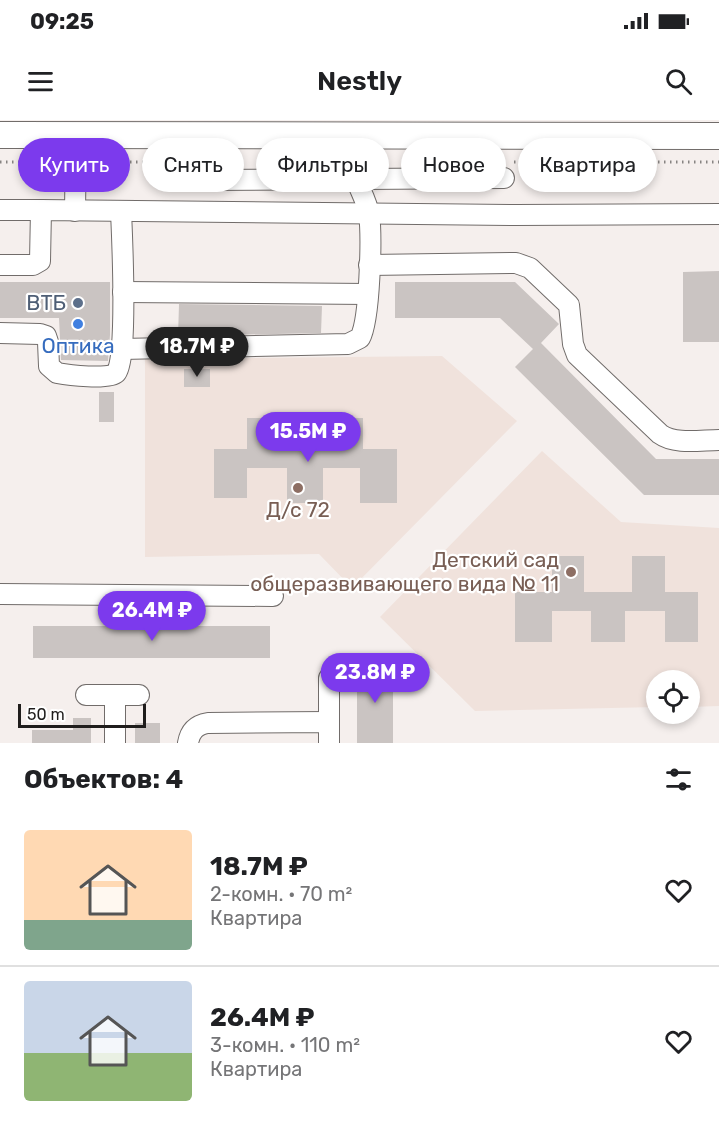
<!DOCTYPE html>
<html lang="ru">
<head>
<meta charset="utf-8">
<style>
	:root { --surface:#fff; --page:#f2f2f2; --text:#202124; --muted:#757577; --line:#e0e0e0; --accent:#7c3aed }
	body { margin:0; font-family:Rubik,sans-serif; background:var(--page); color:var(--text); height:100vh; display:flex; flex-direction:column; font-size:22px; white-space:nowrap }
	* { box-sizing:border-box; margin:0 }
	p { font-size:20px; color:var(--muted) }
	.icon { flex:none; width:33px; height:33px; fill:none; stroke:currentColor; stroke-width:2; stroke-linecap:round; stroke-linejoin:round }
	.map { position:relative; height:623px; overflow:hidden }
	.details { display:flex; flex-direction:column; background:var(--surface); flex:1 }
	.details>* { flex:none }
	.hud { position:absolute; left:18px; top:18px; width:684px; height:54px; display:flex; gap:12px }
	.fabs { position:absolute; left:646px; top:550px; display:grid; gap:12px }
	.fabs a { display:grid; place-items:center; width:54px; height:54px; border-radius:50%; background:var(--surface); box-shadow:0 3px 9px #0003; font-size:30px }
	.scale { position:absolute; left:18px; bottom:15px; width:128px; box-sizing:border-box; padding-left:6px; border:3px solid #1f1d1c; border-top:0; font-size:16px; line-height:21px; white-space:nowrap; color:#1f1d1c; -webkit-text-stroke:4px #fff; paint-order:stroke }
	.price { position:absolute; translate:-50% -51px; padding:0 14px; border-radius:21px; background:var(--accent); color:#fff; font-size:20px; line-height:39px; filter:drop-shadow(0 2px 3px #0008) }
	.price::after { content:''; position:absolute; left:50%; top:36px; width:18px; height:14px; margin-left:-9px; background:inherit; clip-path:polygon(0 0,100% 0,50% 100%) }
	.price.active { background:#222; color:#fff }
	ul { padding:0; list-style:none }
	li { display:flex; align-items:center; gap:18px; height:150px; padding:0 24px }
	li+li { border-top:2px solid var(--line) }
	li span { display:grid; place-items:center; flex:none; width:168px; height:120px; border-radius:6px; color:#555 }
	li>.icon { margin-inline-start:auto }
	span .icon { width:72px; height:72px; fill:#fffc; stroke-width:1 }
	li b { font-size:26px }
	h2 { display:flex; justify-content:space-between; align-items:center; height:72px; padding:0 24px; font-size:26px }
	.chip { padding:0 21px; border-radius:27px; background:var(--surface); box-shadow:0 3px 9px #0003; font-size:21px; line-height:54px }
	.chip.active { background:var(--accent); color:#fff }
	.status { display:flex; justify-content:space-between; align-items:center; height:42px; padding:0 30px; background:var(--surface); direction:ltr }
	.status svg { height:16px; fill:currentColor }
	header { display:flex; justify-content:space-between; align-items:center; height:78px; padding:0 24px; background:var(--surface); font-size:27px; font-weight:600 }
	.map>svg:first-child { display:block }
</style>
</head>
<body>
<div class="status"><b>09:25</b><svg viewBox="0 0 49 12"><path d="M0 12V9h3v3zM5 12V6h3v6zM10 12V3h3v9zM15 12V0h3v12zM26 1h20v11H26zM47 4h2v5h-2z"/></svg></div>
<header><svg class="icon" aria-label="menu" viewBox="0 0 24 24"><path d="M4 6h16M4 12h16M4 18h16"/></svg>Nestly<svg class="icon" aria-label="search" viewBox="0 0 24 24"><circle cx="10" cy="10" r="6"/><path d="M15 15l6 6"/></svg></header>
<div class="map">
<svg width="719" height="623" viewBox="0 0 719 623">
	<rect width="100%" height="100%" fill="#f5efed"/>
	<g fill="#f0e2dc">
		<polygon points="442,236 517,301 352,468 319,434 145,437 145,239"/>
		<polygon points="542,331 621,402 719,408 719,586 690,587 690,561 657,561 657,587 475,591 380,497"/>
	</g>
	<g fill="#cac4c2">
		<polygon points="719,151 719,222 683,222 683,152"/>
		<polygon points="0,162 110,162 110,215 108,241 61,240 59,198 0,198"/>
		<polygon points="395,162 515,162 559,204 541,223 656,339 719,339 719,375 644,375 515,247 533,229 500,198 395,198"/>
		<polygon points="179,184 322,186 321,213 178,216"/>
		<rect x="184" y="249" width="26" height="18"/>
		<rect x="99" y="272" width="15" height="30"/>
		<polygon points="247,298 280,298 280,329 327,329 327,298 363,298 363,329 397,329 397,383 360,383 360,348 323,348 323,383 287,383 287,348 247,348 247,378 214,378 214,329 247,329"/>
		<polygon points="552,436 584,436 584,472 632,472 632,436 665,436 665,472 698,472 698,522 665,522 665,491 625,491 625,522 591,522 591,491 552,491 552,522 515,522 515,472 552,472"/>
		<rect x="33" y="506" width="237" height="32"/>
		<rect x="357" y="546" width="36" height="77"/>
		<polygon points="73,598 91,598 91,623 32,623 32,610 73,610"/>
		<rect x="135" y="603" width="25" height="20"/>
	</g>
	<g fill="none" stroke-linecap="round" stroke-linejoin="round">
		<defs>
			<g id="minor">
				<polyline points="199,60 504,58"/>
				<polyline points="0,90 41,90"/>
				<polyline points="75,91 76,16"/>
				<polyline points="0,145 33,145 40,141 41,90 516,95 719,94"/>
				<path d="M369 145 516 143 530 148 569 185 573 224 577 235 660 314C675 325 701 320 719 320"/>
				<polyline points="123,172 368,174"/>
				<path d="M0 213 40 214 46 216 48 222 49 246 57 253C68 255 109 260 116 253 128 241 122 114 121 91"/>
				<path d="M122 229 348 224 360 218C370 200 372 116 369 94 367 82 360 70 356 59"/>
				<polyline points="0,474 273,476"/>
				<polyline points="86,575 115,575 115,623"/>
				<polyline points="115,575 139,575"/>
				<polyline points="329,602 329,558"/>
				<path d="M188 623C190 611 196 605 208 603L329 602V623"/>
			</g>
			<polyline id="major" points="0,15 719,16"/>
		</defs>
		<use href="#minor" stroke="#716c6a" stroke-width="22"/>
		<use href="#major" stroke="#716c6a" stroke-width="28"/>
		<g stroke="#878482" stroke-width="3" stroke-dasharray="1.5 4.5" stroke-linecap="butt">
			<polyline points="0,42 57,42"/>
			<polyline points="94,42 192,42"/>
			<polyline points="514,42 719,42"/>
		</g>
		<use href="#minor" stroke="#fff" stroke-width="20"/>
		<use href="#major" stroke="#fff" stroke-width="26"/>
	</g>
	<circle fill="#5c6f8a" stroke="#fff" stroke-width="2" cx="78" cy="183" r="6"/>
	<circle fill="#3f7fe0" stroke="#fff" stroke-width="2" cx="78" cy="204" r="6"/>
	<g fill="#8d6e63" stroke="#fff" stroke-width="2">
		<circle cx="298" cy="368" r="6"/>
		<circle cx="571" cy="452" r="6"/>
	</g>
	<g text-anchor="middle" stroke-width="4.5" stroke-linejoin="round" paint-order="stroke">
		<g font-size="21" fill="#4e5e75" stroke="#fff" text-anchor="end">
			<text x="66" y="190">ВТБ</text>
		</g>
		<g font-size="21" fill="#366cbe" stroke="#fff">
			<text x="78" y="233">Оптика</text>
		</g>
		<g font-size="21" fill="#785e54" stroke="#fff">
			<text x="298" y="397">Д/с 72</text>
			<text x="559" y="447" text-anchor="end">Детский сад<tspan x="559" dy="24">общеразвивающего вида № 11</tspan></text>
		</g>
	</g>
</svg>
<div class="fabs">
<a><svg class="icon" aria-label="locate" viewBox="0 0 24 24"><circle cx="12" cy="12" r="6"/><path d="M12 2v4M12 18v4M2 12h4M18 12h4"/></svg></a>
</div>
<div class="scale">50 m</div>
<b class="price active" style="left:197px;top:258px">18.7M ₽</b>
<b class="price" style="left:308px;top:343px">15.5M ₽</b>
<b class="price" style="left:152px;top:522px">26.4M ₽</b>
<b class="price" style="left:375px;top:584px">23.8M ₽</b>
<div class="hud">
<a class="chip active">Купить</a>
<a class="chip">Снять</a>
<a class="chip">Фильтры</a>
<a class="chip">Новое</a>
<a class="chip">Квартира</a>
</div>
</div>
<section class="details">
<h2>Объектов: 4<svg class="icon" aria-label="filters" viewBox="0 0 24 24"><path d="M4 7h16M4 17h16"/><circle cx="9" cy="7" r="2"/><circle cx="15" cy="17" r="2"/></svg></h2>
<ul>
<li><span style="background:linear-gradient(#ffd9b3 75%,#7fa58c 0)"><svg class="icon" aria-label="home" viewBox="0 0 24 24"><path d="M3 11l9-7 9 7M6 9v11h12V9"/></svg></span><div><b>18.7M ₽</b><p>2-комн. · 70 m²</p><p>Квартира</p></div><svg class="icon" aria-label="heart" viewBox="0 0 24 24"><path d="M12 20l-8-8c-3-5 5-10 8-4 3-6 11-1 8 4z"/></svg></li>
<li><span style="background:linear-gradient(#c9d6e8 60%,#8fb573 0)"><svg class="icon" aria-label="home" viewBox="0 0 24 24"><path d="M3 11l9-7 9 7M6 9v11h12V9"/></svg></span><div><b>26.4M ₽</b><p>3-комн. · 110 m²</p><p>Квартира</p></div><svg class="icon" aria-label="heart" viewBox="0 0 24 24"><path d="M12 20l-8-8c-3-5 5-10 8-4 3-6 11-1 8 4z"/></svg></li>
</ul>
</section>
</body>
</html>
